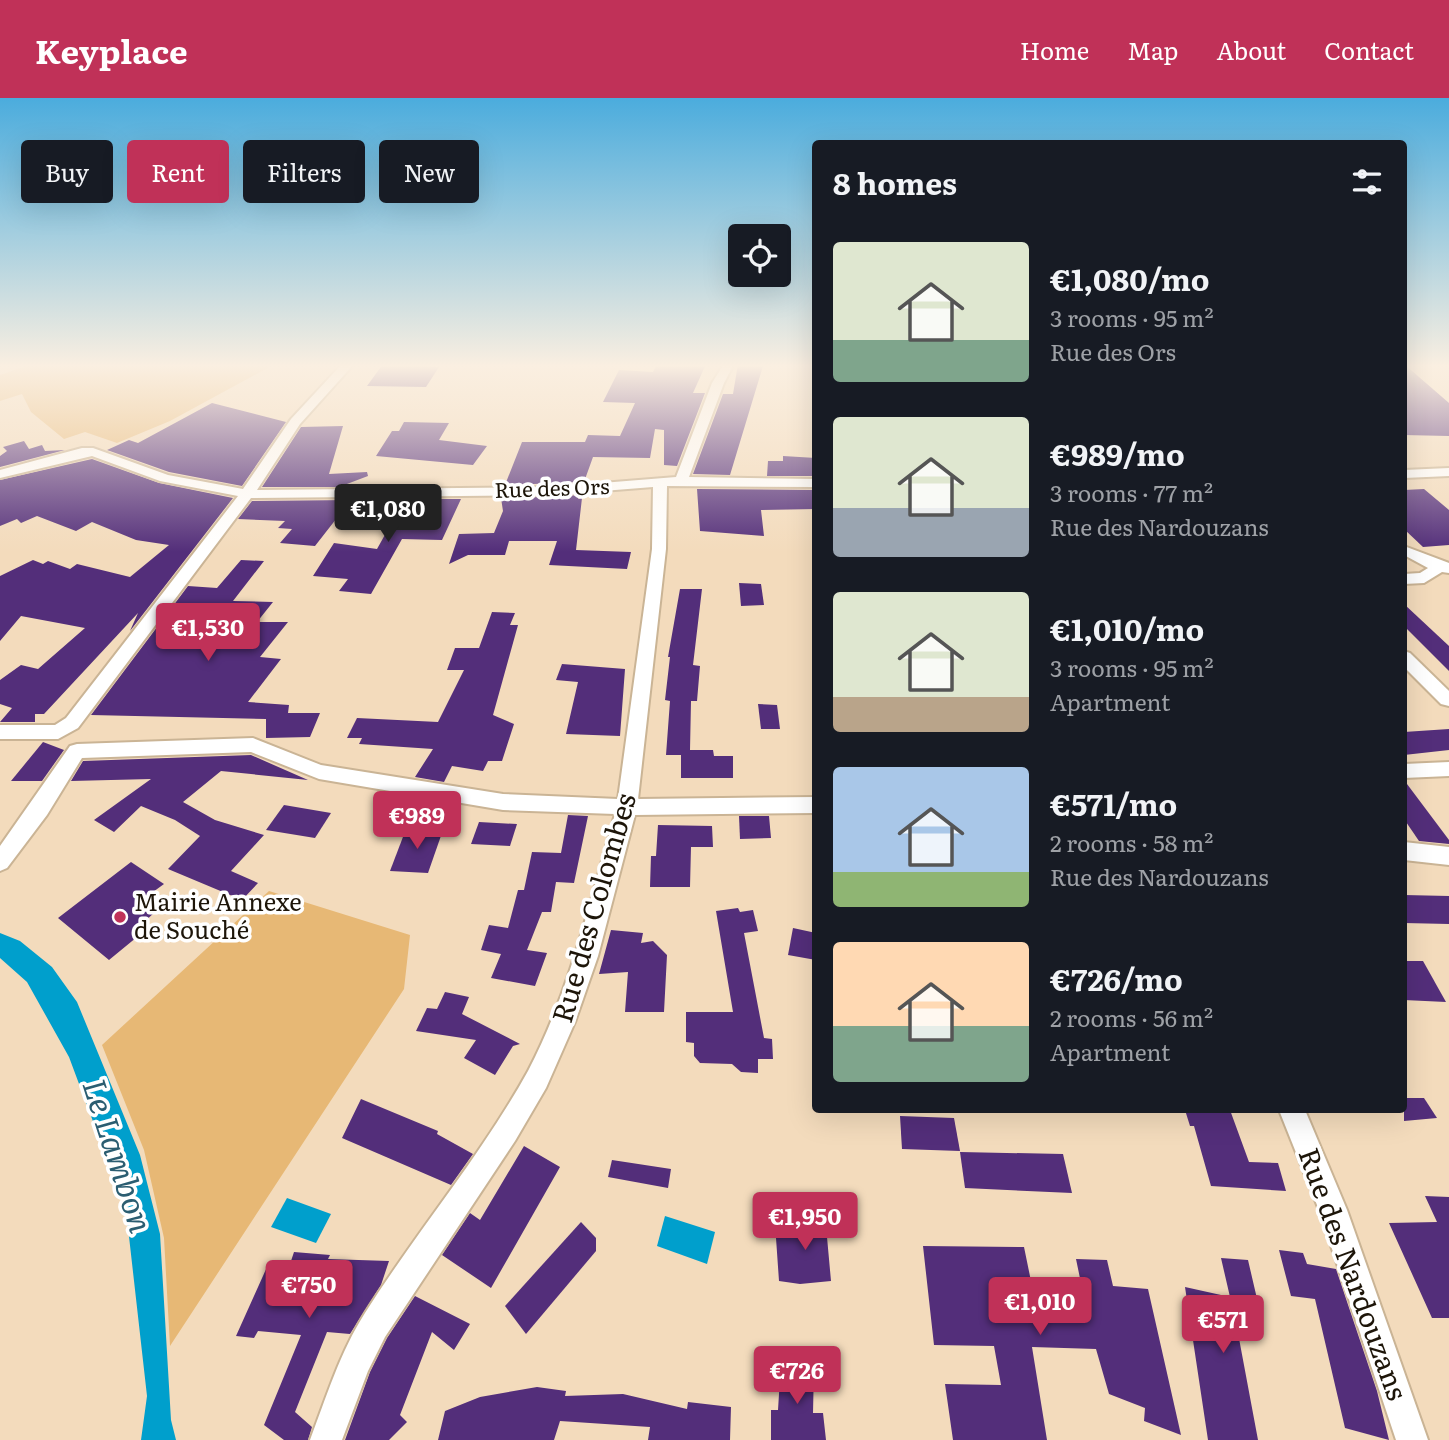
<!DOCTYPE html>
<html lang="en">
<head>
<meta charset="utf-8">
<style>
	:root { --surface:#171b24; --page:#20242c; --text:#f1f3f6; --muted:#9ea1a6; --accent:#c03158 }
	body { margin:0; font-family:Literata,serif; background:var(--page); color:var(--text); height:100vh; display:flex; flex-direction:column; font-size:26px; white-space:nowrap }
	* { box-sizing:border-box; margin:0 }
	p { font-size:23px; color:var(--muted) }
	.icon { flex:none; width:38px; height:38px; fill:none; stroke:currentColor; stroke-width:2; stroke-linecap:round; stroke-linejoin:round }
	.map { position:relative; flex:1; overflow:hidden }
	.details { position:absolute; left:812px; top:42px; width:595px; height:973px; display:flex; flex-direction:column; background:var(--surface); border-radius:7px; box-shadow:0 7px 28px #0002 }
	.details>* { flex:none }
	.top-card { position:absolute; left:21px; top:42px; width:665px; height:63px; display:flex; gap:14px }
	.controls { position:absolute; left:728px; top:126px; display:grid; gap:14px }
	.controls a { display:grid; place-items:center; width:63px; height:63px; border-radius:7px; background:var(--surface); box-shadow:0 7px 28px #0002; font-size:35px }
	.price { position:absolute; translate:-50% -60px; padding:0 16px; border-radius:7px; background:var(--accent); color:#fff; font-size:23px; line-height:46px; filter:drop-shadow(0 2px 4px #0008) }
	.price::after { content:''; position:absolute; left:50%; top:42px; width:21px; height:16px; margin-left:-10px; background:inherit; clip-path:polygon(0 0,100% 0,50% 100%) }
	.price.current { background:#222; color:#fff }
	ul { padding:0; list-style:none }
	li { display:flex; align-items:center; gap:21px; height:175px; padding:0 21px }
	li span { display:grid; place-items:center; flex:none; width:196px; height:140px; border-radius:7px; color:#555 }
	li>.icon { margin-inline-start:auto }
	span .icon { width:84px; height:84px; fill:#fffc; stroke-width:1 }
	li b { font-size:30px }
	h2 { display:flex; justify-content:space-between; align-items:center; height:84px; padding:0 21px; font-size:30px }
	.pill { padding:0 24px; border-radius:7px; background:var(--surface); box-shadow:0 7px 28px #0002; font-size:24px; line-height:63px }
	.pill.current { background:var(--accent); color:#fff }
	header { display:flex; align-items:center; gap:42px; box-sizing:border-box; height:98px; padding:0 35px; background:var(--accent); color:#fff }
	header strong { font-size:33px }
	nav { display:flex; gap:38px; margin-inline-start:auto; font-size:24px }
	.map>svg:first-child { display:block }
</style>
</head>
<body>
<header>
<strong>Keyplace</strong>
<nav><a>Home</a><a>Map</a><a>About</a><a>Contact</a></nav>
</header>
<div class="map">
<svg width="1449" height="1342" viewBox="0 0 1449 1342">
	<rect width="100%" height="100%" fill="#f3dbbc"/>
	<g fill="#e7b875">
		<polygon points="32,266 275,266 170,323 117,345 85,334 64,341 31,314 22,296 0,303 0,277"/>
		<polygon points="269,793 410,837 404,891 170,1248 164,1140 144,1052 102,947"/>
	</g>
	<g fill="#009fcc">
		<polygon points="0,835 20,843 52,869 77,904 140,1057 160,1136 171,1322 176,1342 141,1342 147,1298 126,1112 69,959 27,884 0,860"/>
		<polygon points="287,1100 331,1116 316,1145 271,1129"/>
		<polygon points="665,1118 715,1134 707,1166 657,1148"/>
	</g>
	<g fill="#532e7a">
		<polygon points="383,266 417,266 416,268 439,269 426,289 367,288"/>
		<polygon points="657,266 706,266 693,295 705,295 677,368 664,367 664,332 655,331 650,360 593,359 584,384 505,387 522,344 585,344 588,337 620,338 635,305 603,304 619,272 653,274"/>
		<polygon points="738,266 763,268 730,377 693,376 723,296 733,296"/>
		<polygon points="1404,266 1449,305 1449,338 1404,337"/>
		<polygon points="212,305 286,324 242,388 169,374 107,352 129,342 138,345"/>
		<polygon points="404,324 449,325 439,342 487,348 473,367 376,358 392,333 399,333"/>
		<polygon points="343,328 329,376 367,374 368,378 339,389 262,389 301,329"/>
		<polygon points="24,343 29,351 42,347 45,353 65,352 0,369 0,358 7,353 3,349"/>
		<polygon points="783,358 816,360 816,378 767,378 768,363 783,363"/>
		<polygon points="92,361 159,385 233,400 130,533 138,515 44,616 35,616 35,624 0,624 12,610 0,606 0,582 21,567 38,571 85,530 21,518 0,543 0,478 33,462 43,466 48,463 70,471 77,466 130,479 169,447 136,442 92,424 76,433 37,418 21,425 17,421 0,428 0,382"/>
		<polygon points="697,391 816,392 816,411 761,412 764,438 700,433"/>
		<polygon points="1424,391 1449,412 1449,447 1423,449 1404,431 1404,392"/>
		<polygon points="580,397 578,401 582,400 576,452 631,454 627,471 549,467 557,443 509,443 505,457 468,457 449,466 459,436 494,435 503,413 501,400"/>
		<polygon points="405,401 461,401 442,442 402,441 371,496 339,493 348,481 313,478 334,445 377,451"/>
		<polygon points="351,402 315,448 280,445 292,431 278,430 285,423 238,421 252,403"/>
		<polygon points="241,462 264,463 233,503 273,504 257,524 288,524 260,559 281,561 248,604 289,607 288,615 320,615 310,639 266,640 266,621 91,617 188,488 217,490"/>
		<polygon points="739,485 761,486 764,507 741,508"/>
		<polygon points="680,491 702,491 693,567 700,568 697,603 691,603 690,652 713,652 714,658 733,658 733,680 681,680 681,657 666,657 670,603 665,602 670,559 668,559"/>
		<polygon points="1404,506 1449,548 1449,573 1404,528"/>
		<polygon points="492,514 515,515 510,527 518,527 493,617 514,626 502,663 488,663 483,673 452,668 444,684 415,679 433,651 359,646 362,640 347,640 357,620 438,624 464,572 447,572 455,550 479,550"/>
		<polygon points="562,566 625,571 620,638 566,636 578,584 556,582"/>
		<polygon points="758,606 777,607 780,631 761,631"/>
		<polygon points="1449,631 1449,652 1404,657 1404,634"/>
		<polygon points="43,644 64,652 42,683 11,683"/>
		<polygon points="251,657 308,682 221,673 183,704 215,722 264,737 231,773 258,785 242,802 168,771 200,738 175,722 141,708 114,734 94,722 151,681 71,683 83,663"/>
		<polygon points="1404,682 1449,742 1449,746 1419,743 1404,721"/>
		<polygon points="284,707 331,715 315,740 266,732"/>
		<polygon points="568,717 588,718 574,785 556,784 551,814 542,814 527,852 547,855 535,888 491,880 501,856 481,852 489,827 508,830 518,792 524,792 532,754 561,755"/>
		<polygon points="739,718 769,718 771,740 740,741"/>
		<polygon points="479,724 517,726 510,748 471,746"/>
		<polygon points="658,727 712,728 713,749 691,749 690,789 650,789 651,758 656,758"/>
		<polygon points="406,731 443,732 428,775 390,773"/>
		<polygon points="131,764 164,786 153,794 166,804 132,835 137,839 109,862 58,820"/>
		<polygon points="1404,797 1449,798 1449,826 1404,825"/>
		<polygon points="738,810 740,814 753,812 758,833 744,835 764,940 772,941 773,961 758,961 758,975 741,974 732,966 700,965 694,958 694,945 686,944 686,914 733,914 716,813"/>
		<polygon points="793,830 816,835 816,862 788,857"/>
		<polygon points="611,832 643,835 641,845 653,843 667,857 664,914 625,914 628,874 599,876"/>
		<polygon points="1404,863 1423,863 1446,904 1404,902"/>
		<polygon points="445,894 469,899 462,916 520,946 513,948 495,977 464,960 476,942 416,933 427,910 437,911"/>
		<polygon points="1404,1000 1424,1000 1437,1020 1404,1023"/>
		<polygon points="361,1001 438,1033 437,1036 473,1056 451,1087 342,1040"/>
		<polygon points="1185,1012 1230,1012 1249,1064 1278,1065 1286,1093 1211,1088 1194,1028 1190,1028"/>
		<polygon points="900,1018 954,1020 960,1053 902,1051"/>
		<polygon points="524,1048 560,1069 491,1190 442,1157 470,1115 480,1122"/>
		<polygon points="960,1054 1063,1056 1072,1095 965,1090"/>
		<polygon points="612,1062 671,1071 668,1090 608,1079"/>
		<polygon points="1425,1098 1449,1099 1449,1220 1432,1220 1389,1125 1437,1124"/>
		<polygon points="791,1117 825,1117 831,1183 800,1186 779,1183 776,1140 793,1140"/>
		<polygon points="581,1124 596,1140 596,1153 526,1236 505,1208"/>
		<polygon points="923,1148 1024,1149 1032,1188 1082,1190 1076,1161 1107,1162 1113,1188 1148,1191 1181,1337 1144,1323 1145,1310 1109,1296 1096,1251 1032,1249 1047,1342 953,1342 945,1286 1001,1287 994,1248 934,1247"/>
		<polygon points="1279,1152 1303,1155 1307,1166 1336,1171 1377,1293 1389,1342 1345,1330 1315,1201 1291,1198"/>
		<polygon points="294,1154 330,1157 328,1161 389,1163 381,1187 350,1236 327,1234 295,1314 312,1329 308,1342 284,1342 264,1327 301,1237 258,1233 254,1240 236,1238 267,1169 288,1172"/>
		<polygon points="1221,1160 1248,1162 1258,1205 1232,1203 1258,1342 1208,1342 1185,1189 1230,1199"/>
		<polygon points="415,1198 470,1226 454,1252 432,1234 400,1317 407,1324 389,1342 345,1342 370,1274 387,1240"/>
		<polygon points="781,1264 814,1268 813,1315 823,1315 826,1342 771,1342 771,1312 778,1312"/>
		<polygon points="537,1289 566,1293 565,1298 623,1296 687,1311 688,1304 731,1309 730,1342 648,1342 650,1329 560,1323 554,1342 438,1342 445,1313 480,1299"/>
	</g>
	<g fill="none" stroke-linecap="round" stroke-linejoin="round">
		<defs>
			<g id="minor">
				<path d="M342 266H354L300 326 257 392 552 389 676 379 712 285 724 266H734L724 285 689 379 816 381V389L667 388 666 451 638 701 816 699V715L635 717 598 858 575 924 546 990 515 1043 385 1239 368 1273 342 1342H310C326 1300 340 1254 365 1215 417 1133 481 1058 528 973 570 893 590 803 615 716L503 712 319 681 251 654 82 660 47 717 7 770 0 773V748L70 648 77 646 253 640 321 667 503 696 618 701 652 451 653 389 552 397 251 400 78 630 58 641H0V627H55L66 620 238 398 160 383 92 358 0 380V372L82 350H93L168 377 243 391 291 321Z"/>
				<polygon points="1449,370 1449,378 1404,380 1404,372"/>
				<polygon points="1404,448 1449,465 1449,475 1442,474 1424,485 1404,486 1404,476 1420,475 1428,470 1404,457"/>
				<polygon points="1404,553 1410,555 1449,593 1449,608 1441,606 1404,569"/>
				<polygon points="1449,664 1449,678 1404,680 1404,666"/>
				<polygon points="1404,744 1449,749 1449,767 1404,762"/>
				<polygon points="1279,1012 1305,1012 1347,1112 1428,1342 1396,1342 1319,1112"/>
			</g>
		</defs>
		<use href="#minor" stroke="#cab495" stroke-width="4"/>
		<use href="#minor" fill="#fff" fill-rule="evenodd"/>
	</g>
	<linearGradient id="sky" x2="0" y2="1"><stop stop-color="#4bacdd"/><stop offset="0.59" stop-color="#faefe1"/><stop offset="1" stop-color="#faefe1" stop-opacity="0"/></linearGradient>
	<rect width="1449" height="454" fill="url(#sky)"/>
	<circle fill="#c03158" stroke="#fff" stroke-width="2.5" cx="120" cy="819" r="7"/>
	<g text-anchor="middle" stroke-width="7" stroke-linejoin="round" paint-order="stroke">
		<g font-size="21" fill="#1d1509" stroke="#fff">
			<text transform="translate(552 391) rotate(-2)" y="7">Rue des Ors</text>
		</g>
		<g font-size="24" fill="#1d1509" stroke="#fff" text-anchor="start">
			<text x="134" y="813">Mairie Annexe<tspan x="134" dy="28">de Souché</tspan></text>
		</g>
		<g font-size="28" fill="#1d1509" stroke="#fff">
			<text transform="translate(594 810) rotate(-74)" y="10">Rue des Colombes</text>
			<text transform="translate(1353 1176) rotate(70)" y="10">Rue des Nardouzans</text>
		</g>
		<g font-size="32" font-style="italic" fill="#2b5d71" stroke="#fff">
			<text transform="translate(117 1058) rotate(72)" y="11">Le Lambon</text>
		</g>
	</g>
</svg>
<div class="controls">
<a><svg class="icon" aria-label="locate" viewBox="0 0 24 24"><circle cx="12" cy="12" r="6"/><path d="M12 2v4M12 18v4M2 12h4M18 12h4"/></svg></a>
</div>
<b class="price current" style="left:388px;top:446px">€1,080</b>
<b class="price" style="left:208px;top:565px">€1,530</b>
<b class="price" style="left:417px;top:753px">€989</b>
<b class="price" style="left:805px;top:1154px">€1,950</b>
<b class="price" style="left:309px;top:1222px">€750</b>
<b class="price" style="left:1040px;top:1239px">€1,010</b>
<b class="price" style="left:1223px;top:1257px">€571</b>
<b class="price" style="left:797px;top:1308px">€726</b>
<div class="top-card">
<a class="pill">Buy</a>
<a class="pill current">Rent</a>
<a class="pill">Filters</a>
<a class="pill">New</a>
</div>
<section class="details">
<h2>8 homes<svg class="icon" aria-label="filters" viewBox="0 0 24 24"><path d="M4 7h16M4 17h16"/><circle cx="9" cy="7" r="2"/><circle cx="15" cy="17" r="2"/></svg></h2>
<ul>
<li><span style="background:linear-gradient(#dfe7d0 70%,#7fa58c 0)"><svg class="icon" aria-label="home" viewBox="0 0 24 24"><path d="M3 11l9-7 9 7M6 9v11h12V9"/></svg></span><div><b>€1,080/mo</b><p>3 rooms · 95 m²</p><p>Rue des Ors</p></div></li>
<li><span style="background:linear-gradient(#dfe7d0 65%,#9aa5b1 0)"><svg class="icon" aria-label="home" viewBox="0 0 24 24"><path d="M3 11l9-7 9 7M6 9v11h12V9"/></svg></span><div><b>€989/mo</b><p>3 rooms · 77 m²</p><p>Rue des Nardouzans</p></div></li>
<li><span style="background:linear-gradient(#dfe7d0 75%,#b9a48a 0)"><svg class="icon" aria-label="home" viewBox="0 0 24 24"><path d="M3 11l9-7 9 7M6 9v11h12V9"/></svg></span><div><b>€1,010/mo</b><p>3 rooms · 95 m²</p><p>Apartment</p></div></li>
<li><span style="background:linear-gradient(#a9c7e8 75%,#8fb573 0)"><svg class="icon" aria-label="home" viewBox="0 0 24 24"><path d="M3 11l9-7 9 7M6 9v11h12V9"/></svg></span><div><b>€571/mo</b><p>2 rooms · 58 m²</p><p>Rue des Nardouzans</p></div></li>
<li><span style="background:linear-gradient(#ffd9b3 60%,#7fa58c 0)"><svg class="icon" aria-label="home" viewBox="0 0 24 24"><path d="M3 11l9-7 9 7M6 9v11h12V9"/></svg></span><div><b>€726/mo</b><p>2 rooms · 56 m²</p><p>Apartment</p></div></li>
</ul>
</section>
</div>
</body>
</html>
